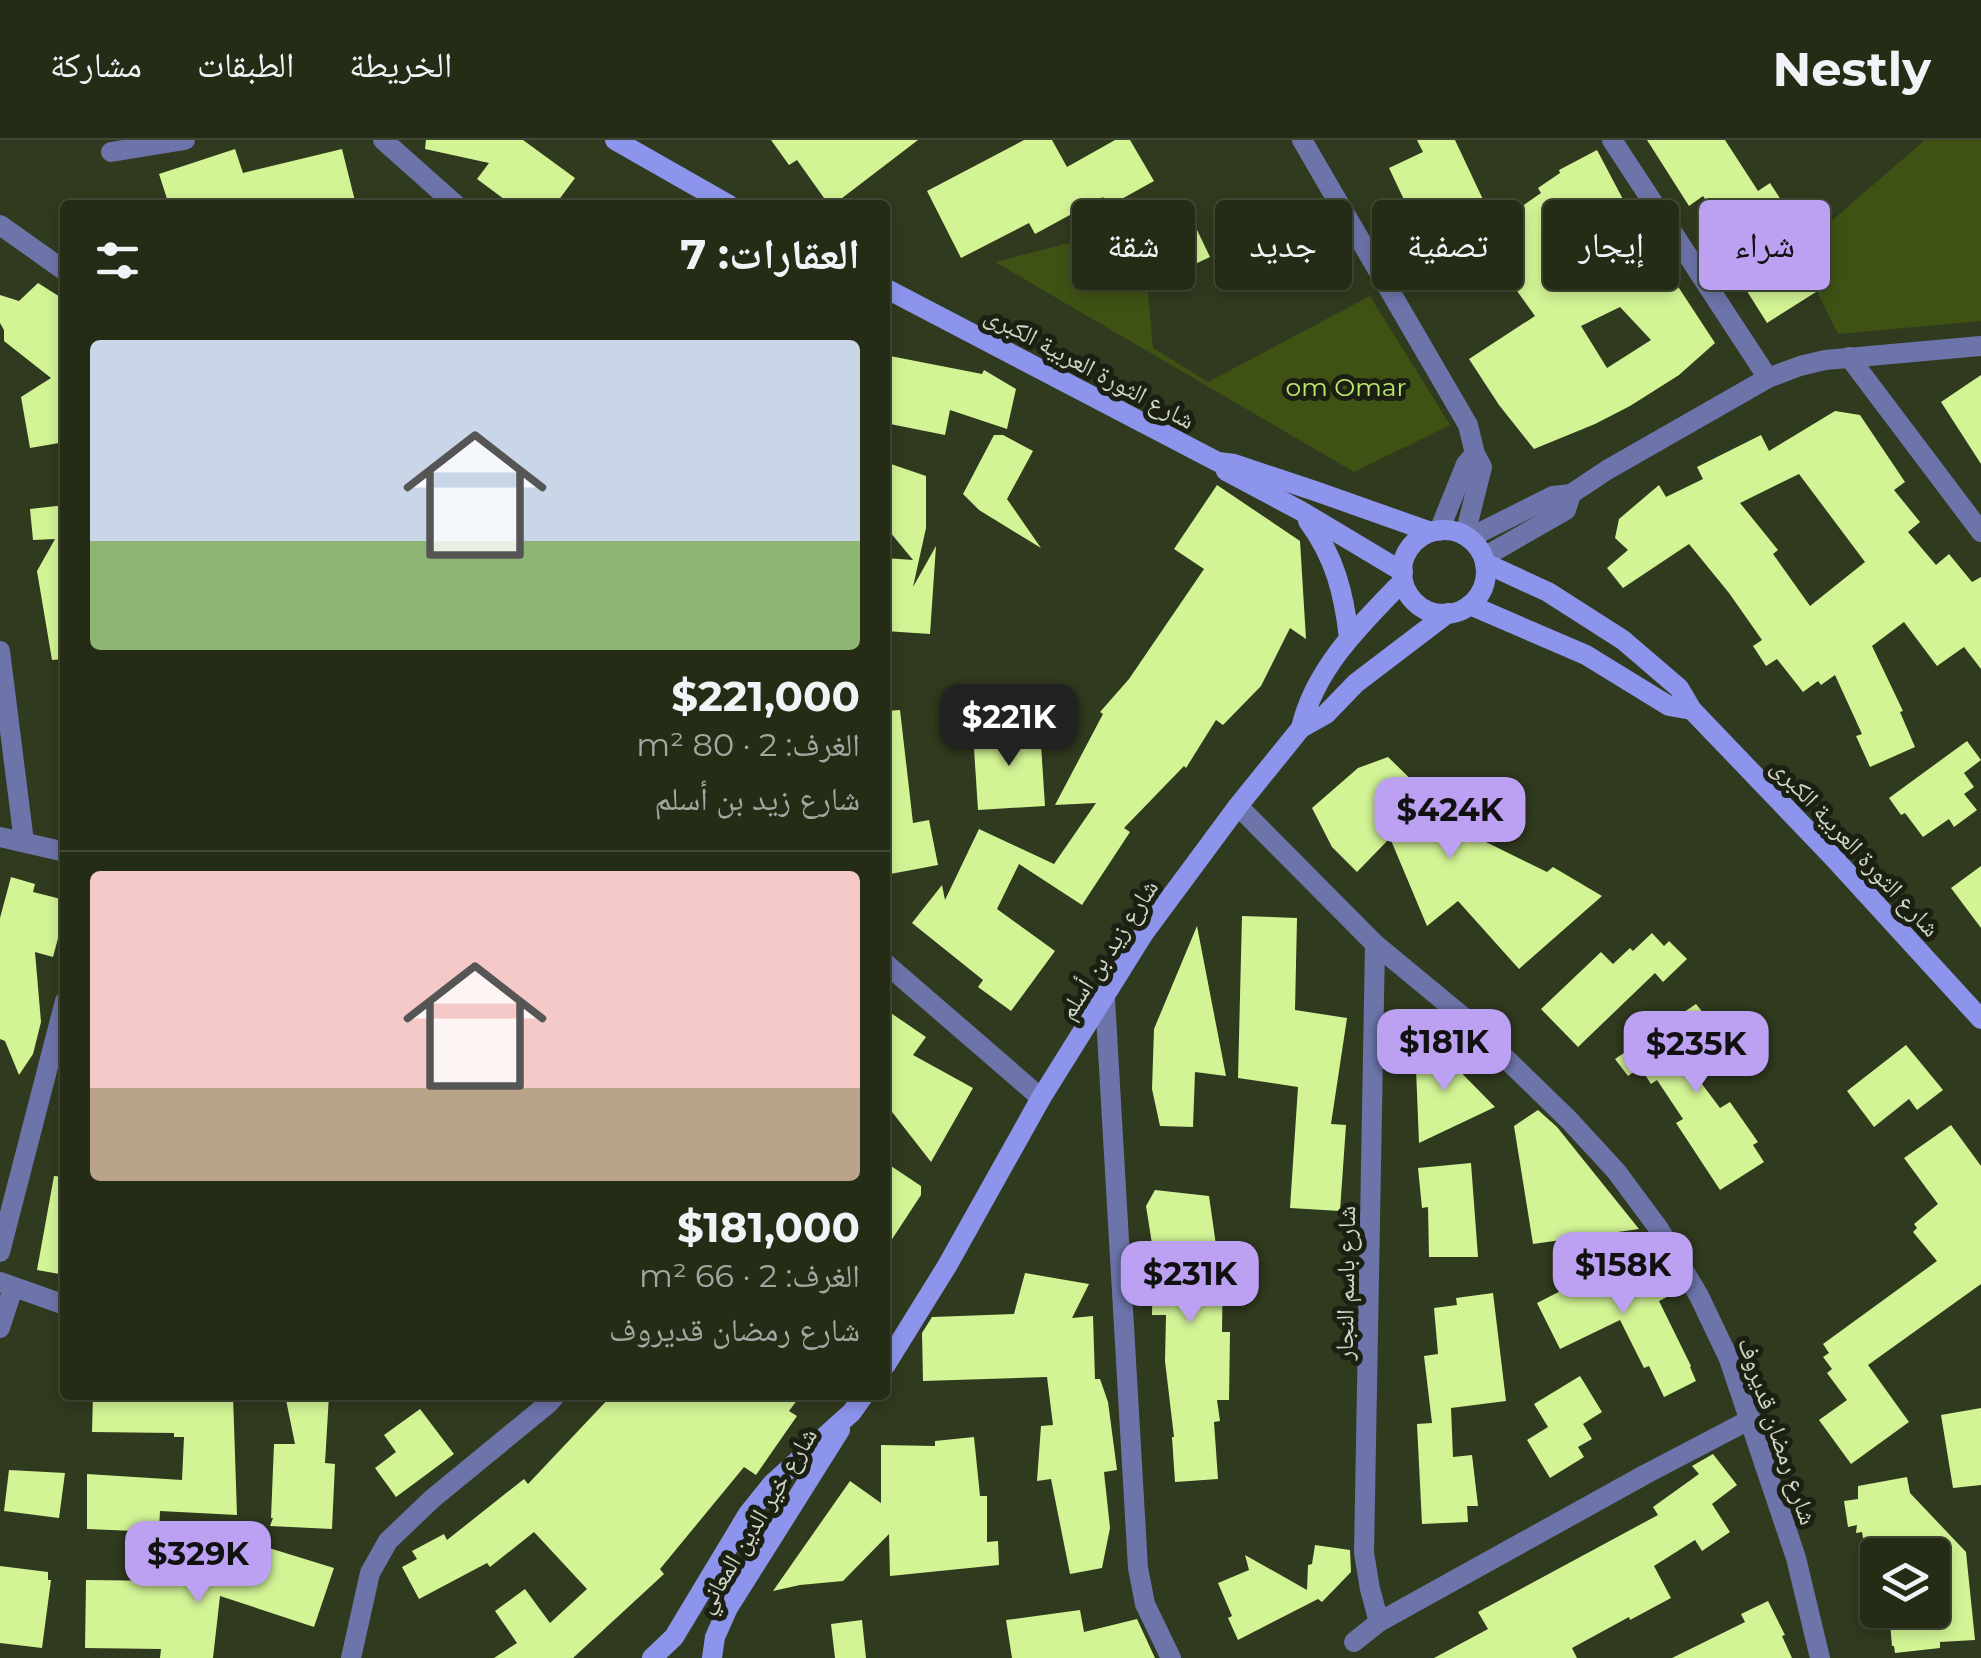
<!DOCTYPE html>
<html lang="ar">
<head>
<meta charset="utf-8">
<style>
	:root { --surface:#242c16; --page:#2c341f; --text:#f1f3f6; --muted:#a3a7a1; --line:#414835; --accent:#bca0f2 }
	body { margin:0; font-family:Montserrat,"Noto Naskh Arabic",sans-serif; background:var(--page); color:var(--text); direction:rtl; height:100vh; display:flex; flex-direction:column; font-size:38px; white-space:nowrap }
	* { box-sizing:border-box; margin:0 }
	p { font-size:32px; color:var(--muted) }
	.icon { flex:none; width:55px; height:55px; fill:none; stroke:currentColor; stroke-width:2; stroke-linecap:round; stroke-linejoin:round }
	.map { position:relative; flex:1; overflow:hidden; direction:ltr }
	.panel { position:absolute; left:60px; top:60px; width:830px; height:1200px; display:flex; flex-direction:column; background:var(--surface); border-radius:10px; box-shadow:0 5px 15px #0003,0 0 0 2px var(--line); direction:rtl }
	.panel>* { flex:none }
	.guide { position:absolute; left:920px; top:60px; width:910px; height:90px; direction:rtl; display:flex; gap:20px }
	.tools { position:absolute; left:1860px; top:1398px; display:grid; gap:20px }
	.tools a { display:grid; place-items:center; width:90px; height:90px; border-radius:10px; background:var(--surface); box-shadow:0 5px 15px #0003,0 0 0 2px var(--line); font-size:50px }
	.price { position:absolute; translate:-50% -85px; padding:0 22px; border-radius:20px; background:var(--accent); color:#111; font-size:32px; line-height:65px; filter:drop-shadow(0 2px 5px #0008) }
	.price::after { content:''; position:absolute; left:50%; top:60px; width:30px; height:22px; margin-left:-15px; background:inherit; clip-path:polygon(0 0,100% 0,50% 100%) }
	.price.current { background:#222; color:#fff }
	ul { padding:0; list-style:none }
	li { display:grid; align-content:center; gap:20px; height:530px; padding:0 30px }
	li+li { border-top:2px solid var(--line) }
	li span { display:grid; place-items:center; height:310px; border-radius:10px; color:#555 }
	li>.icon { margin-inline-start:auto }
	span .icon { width:180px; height:180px; fill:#fffc; stroke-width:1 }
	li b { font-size:42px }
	h2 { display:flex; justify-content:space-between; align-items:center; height:120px; padding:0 30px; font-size:42px }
	.tag { padding:0 35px; border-radius:10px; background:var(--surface); box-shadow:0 5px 15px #0003,0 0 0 2px var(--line); font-size:35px; line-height:90px }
	.tag.current { background:var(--accent); color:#111 }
	header { display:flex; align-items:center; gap:60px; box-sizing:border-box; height:140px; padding:0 50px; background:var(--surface); border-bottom:2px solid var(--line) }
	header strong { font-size:48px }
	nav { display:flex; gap:55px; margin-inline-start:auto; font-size:35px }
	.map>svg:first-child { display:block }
</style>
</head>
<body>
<header>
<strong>Nestly</strong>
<nav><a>الخريطة</a><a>الطبقات</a><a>مشاركة</a></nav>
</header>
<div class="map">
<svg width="1981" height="1518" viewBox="0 0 1981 1518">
	<rect width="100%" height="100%" fill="#303a1e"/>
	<g fill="#3f5214">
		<polygon points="1925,0 1981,0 1981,181 1838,194 1797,111"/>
		<polygon points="1123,89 1148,153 1153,208 1208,242 1370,156 1450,285 1354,332 995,122"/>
	</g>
	<g fill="#d2f495" fill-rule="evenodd">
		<polygon points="426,0 523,0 575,38 555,65 512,65 477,39 489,23 425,9"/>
		<polygon points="771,0 918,0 833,65 829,65 797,20 789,25"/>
		<polygon points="1024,0 1052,0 1067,27 1115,0 1130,0 1154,41 1109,66 1103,57 1035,94 1029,83 961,118 927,51"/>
		<path d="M1417 0H1455L1495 85 1541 53 1538 48 1560 33 1559 30 1597 10 1635 82 1637 80 1679 140 1675 142 1715 203 1679 235 1630 266 1595 284 1534 309 1499 265 1469 219 1535 176 1469 84 1425 104 1389 28 1423 12ZM1620 167 1651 200 1607 228 1581 186Z"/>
		<polygon points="1647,0 1725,0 1758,51 1770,43 1798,86 1781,97 1816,152 1767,183 1740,140 1754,132 1703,56 1689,66"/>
		<polygon points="235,9 243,33 342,9 356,65 169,65 159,34"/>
		<polygon points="1187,69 1210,117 1178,132 1167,108 1151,105 1160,82"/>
		<polygon points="38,143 65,160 65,302 30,308 21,257 51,238 4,201 4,190 0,183 0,155 19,161"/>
		<polygon points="885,215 982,234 984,230 1016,249 1007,289 950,270 945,295 885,283"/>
		<polygon points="1981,235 1981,324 1941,262"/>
		<path d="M1835 271 1860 275 1905 342 1894 350 1920 382 1908 392 1936 425 1949 414 1972 442 1981 437V529L1964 507 1937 526 1904 482 1872 506 1903 571 1900 572 1915 607 1870 627 1856 596 1862 594 1835 535 1821 545 1818 541 1803 552 1777 519 1766 526 1753 506 1762 500 1729 453 1689 404 1623 448 1607 428 1628 410 1615 398 1619 379 1659 345 1666 357 1703 339 1697 327 1761 295 1769 311ZM1799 334 1865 422 1810 466 1773 414 1778 410 1740 363Z"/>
		<polygon points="994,295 1003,295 1033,311 1007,359 1041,408 979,370 963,354"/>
		<polygon points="885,322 926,336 926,388 913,447 936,406 930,494 885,491 885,418 913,420 885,386"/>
		<polygon points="1217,345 1300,401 1306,499 1290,488 1261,546 1223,585 1216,580 1186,628 1184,626 1124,688 1130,692 1082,765 1019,724 997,769 1055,811 1011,871 978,847 983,840 912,783 942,745 945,760 979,689 1054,724 1096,663 1055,665 1103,574 1100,572 1129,539 1204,429 1174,409"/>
		<polygon points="65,365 65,519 52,520 37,431 55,399 33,400 30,369"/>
		<polygon points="900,570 913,683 929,680 938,725 885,735 885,571"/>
		<polygon points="1040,589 1045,666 978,670 973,593"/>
		<polygon points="1967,601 1981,620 1964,633 1974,647 1964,654 1977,670 1954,687 1949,679 1923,697 1905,673 1901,675 1889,658"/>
		<polygon points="1388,617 1430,658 1419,669 1547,732 1553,727 1602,756 1519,829 1458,761 1427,786 1390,698 1357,732 1332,707 1312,668 1358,628"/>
		<polygon points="1981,726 1981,788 1951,748"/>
		<polygon points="11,737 35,744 33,752 65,760 65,772 53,817 35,812 41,882 33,914 19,935 5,901 0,899 0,778"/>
		<polygon points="1242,776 1297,778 1295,870 1347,878 1331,984 1346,985 1340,1071 1290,1068 1298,947 1238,938"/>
		<polygon points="1197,786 1226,936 1195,932 1193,987 1160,986 1152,949 1154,889"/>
		<polygon points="1652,793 1664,806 1669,801 1687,819 1663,842 1655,833 1578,907 1541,869 1601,812 1613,824 1630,808 1633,811"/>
		<polygon points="1696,864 1721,895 1692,919 1699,929 1693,932 1720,968 1730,962 1758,1002 1753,1005 1764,1022 1720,1050 1676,983 1683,979 1657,940 1651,944 1640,927 1628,936 1615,919"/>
		<polygon points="885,869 926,897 913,915 973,948 931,1022 885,963"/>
		<polygon points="1432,903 1495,967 1419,1003 1415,904"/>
		<polygon points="1906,905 1943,950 1917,970 1909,959 1874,987 1847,951"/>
		<polygon points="1538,970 1557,987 1639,1089 1533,1104 1514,986"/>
		<polygon points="1951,985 1981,1026 1981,1144 1868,1225 1909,1282 1851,1324 1819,1280 1847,1260 1827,1233 1832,1229 1823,1217 1829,1213 1823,1204 1937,1121 1913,1092 1917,1088 1914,1084 1938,1064 1904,1018"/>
		<polygon points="885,1022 921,1046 921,1055 885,1110"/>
		<polygon points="1471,1023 1478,1117 1429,1117 1428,1067 1422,1068 1418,1028"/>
		<polygon points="54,1036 65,1037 65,1135 37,1130"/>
		<polygon points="1155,1050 1209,1056 1218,1119 1223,1119 1222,1192 1230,1192 1229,1260 1217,1260 1220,1281 1214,1282 1218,1339 1175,1342 1172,1297 1174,1297 1165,1221 1166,1175 1152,1175 1153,1110 1146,1066"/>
		<polygon points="1643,1109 1667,1157 1659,1161 1691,1226 1690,1227 1696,1241 1664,1257 1649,1226 1644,1228 1620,1180 1560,1209 1537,1163"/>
		<polygon points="1025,1133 1089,1144 1072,1178 1093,1176 1095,1239 1100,1239 1108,1262 1117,1330 1104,1332 1110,1388 1102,1428 1070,1434 1051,1339 1037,1341 1041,1286 1053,1285 1047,1237 923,1241 922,1193 932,1177 1014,1174"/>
		<polygon points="1493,1153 1506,1261 1451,1268 1453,1317 1472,1315 1478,1366 1467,1366 1468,1382 1422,1384 1417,1284 1432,1283 1424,1216 1438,1214 1434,1168 1457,1165 1456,1158"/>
		<polygon points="1580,1236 1602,1272 1583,1284 1592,1299 1578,1307 1584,1317 1550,1338 1527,1300 1548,1287 1534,1264"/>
		<polygon points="93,1255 233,1255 237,1375 160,1371 159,1392 87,1389 87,1334 182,1340 184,1297 174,1297 174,1293 92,1292"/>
		<polygon points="285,1255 329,1255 325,1323 335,1324 332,1389 270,1386 273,1378 271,1378 274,1304 295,1304"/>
		<polygon points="612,1255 801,1255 789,1271 797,1276 756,1335 744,1327 660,1429 664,1434 573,1518 494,1518 517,1503 495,1471 525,1449 550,1483 587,1449 534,1392 490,1427 487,1423 419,1459 402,1427 417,1419 412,1411 444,1394 447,1400 524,1339 528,1344"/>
		<polygon points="1981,1268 1981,1345 1953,1348 1941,1275"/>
		<polygon points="420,1269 454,1314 396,1357 375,1328 396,1312 384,1295"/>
		<polygon points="974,1297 980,1356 987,1356 987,1402 998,1401 999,1425 890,1436 889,1394 843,1441 800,1445 773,1451 850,1341 881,1363 881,1305 935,1306 935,1301"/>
		<polygon points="1713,1314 1737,1345 1712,1364 1730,1392 1702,1411 1695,1400 1654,1426 1671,1458 1630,1480 1629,1477 1572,1508 1577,1518 1434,1518 1488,1489 1478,1472 1658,1375 1653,1367 1699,1334 1692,1326"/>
		<polygon points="9,1330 65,1333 59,1378 4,1371"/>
		<polygon points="1907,1337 1910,1353 1966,1412 1975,1500 1940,1502 1940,1508 1895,1513 1894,1506 1892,1506 1889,1470 1932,1470 1932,1396 1865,1409 1862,1392 1856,1393 1857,1385 1848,1387 1844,1361 1858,1359 1858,1346"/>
		<polygon points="1315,1405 1350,1410 1351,1432 1322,1462 1318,1459 1238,1500 1228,1478 1232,1476 1218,1443 1249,1430 1245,1415 1307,1450 1308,1425 1312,1424"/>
		<polygon points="269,1408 334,1428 314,1487 220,1456 213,1518 160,1518 161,1509 85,1508 86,1440 169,1441 170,1431 252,1441 255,1431 268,1431"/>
		<polygon points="0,1426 48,1432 48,1440 51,1440 42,1508 0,1503"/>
		<polygon points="1768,1461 1785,1495 1782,1496 1792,1518 1672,1518 1745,1482 1741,1474"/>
		<polygon points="1080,1470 1084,1492 1137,1479 1155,1518 1012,1518 1006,1480"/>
		<polygon points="862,1480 866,1518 835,1518 831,1484"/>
	</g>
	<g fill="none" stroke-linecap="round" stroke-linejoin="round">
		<g stroke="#6d74aa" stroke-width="20">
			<polyline points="383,0 456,65"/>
			<polyline points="1302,0 1468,285 1475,314 1482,327 1465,395"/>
			<polyline points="1612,0 1768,238"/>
			<polyline points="111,12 185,0"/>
			<polyline points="0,85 65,131"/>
			<polyline points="1849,217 1981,392"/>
			<polyline points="1439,391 1466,324 1475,314"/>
			<polyline points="1469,398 1553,356 1571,354 1607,330 1768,238 1800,226 1825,220 1981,206"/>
			<polyline points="1484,417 1566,370 1571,354"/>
			<polyline points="0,511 24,702"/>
			<polyline points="1238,666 1375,804 1462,876 1569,980 1616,1031 1659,1089 1699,1156 1729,1219 1796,1418 1820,1518"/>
			<polyline points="0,697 65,712"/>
			<polyline points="1375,804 1364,1413 1370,1449 1379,1482"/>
			<polyline points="885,823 1041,958"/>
			<polyline points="1105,859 1138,1428 1145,1464 1171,1518"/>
			<polyline points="0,1112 65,861"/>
			<polyline points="0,1142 65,1165"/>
			<polyline points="0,1188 13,1148"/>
			<polyline points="1354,1502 1379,1482 1646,1334 1751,1279"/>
			<polyline points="351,1518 370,1433 388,1401 432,1359 549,1263 556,1255"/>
		</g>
		<g stroke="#8c95eb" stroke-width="20">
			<polyline points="615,0 729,65"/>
			<polyline points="885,148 1218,322 1234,324 1315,351 1431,392"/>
			<polyline points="1226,331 1301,371 1403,432"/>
			<path d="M1308 381C1335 417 1344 454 1349 498"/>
			<circle cx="1444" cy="432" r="42"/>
			<polyline points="1485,423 1548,452 1623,500 1679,548 1692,570 1831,715 1981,879"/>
			<polyline points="1470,465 1586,515 1669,566 1692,570"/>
			<path d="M1301 588C1315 528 1362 483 1403 441"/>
			<polyline points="885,1226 947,1126 1041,958 1144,793 1238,666 1301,588 1326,574 1356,543 1448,473"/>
			<polyline points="652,1518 674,1497 748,1374 772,1344 852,1272 864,1255"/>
			<polyline points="712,1518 715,1497 728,1468 840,1290"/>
		</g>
	</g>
	<g text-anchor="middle" stroke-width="10" stroke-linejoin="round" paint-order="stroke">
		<g font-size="25" fill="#cfd6c5" stroke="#1b2013">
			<text transform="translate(1090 227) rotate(28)" y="9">شارع الثورة العربية الكبرى</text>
			<text transform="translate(1856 707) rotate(47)" y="9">شارع الثورة العربية الكبرى</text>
			<text transform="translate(1108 809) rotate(-57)" y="9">شارع زيد بن أسلم</text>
			<text transform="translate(1345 1143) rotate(-89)" y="9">شارع باسم النجار</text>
			<text transform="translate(1778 1291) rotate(71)" y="9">شارع رمضان قديروف</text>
			<text transform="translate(756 1380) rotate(-59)" y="9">شارع خير الدين المعاني</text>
		</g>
		<g font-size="25" fill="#c0e86f" stroke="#1b2013">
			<text x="1346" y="256">om Omar</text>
		</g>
	</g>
</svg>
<div class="tools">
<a><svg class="icon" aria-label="layers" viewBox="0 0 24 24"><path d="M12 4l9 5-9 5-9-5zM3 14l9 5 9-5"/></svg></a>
</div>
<b class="price current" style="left:1009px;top:629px">$221K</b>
<b class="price" style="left:1450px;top:722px">$424K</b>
<b class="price" style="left:1444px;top:954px">$181K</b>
<b class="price" style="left:1696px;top:956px">$235K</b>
<b class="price" style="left:1623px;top:1177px">$158K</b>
<b class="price" style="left:1190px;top:1186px">$231K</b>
<b class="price" style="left:198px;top:1466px">$329K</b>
<div class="guide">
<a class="tag current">شراء</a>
<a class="tag">إيجار</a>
<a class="tag">تصفية</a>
<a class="tag">جديد</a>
<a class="tag">شقة</a>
</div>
<section class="panel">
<h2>العقارات: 7<svg class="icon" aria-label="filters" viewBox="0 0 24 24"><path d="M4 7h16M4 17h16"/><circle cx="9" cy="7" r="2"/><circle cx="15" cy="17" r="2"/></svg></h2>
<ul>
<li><span style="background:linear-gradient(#c9d6e8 65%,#8fb573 0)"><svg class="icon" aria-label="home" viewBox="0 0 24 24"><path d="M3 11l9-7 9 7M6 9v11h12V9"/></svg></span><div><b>$221,000</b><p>الغرف: 2 · 80 m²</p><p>شارع زيد بن أسلم</p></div></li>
<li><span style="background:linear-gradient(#f6c9c9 70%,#b9a48a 0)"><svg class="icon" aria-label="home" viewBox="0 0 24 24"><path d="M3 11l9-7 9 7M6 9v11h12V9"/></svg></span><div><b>$181,000</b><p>الغرف: 2 · 66 m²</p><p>شارع رمضان قديروف</p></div></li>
</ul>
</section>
</div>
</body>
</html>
